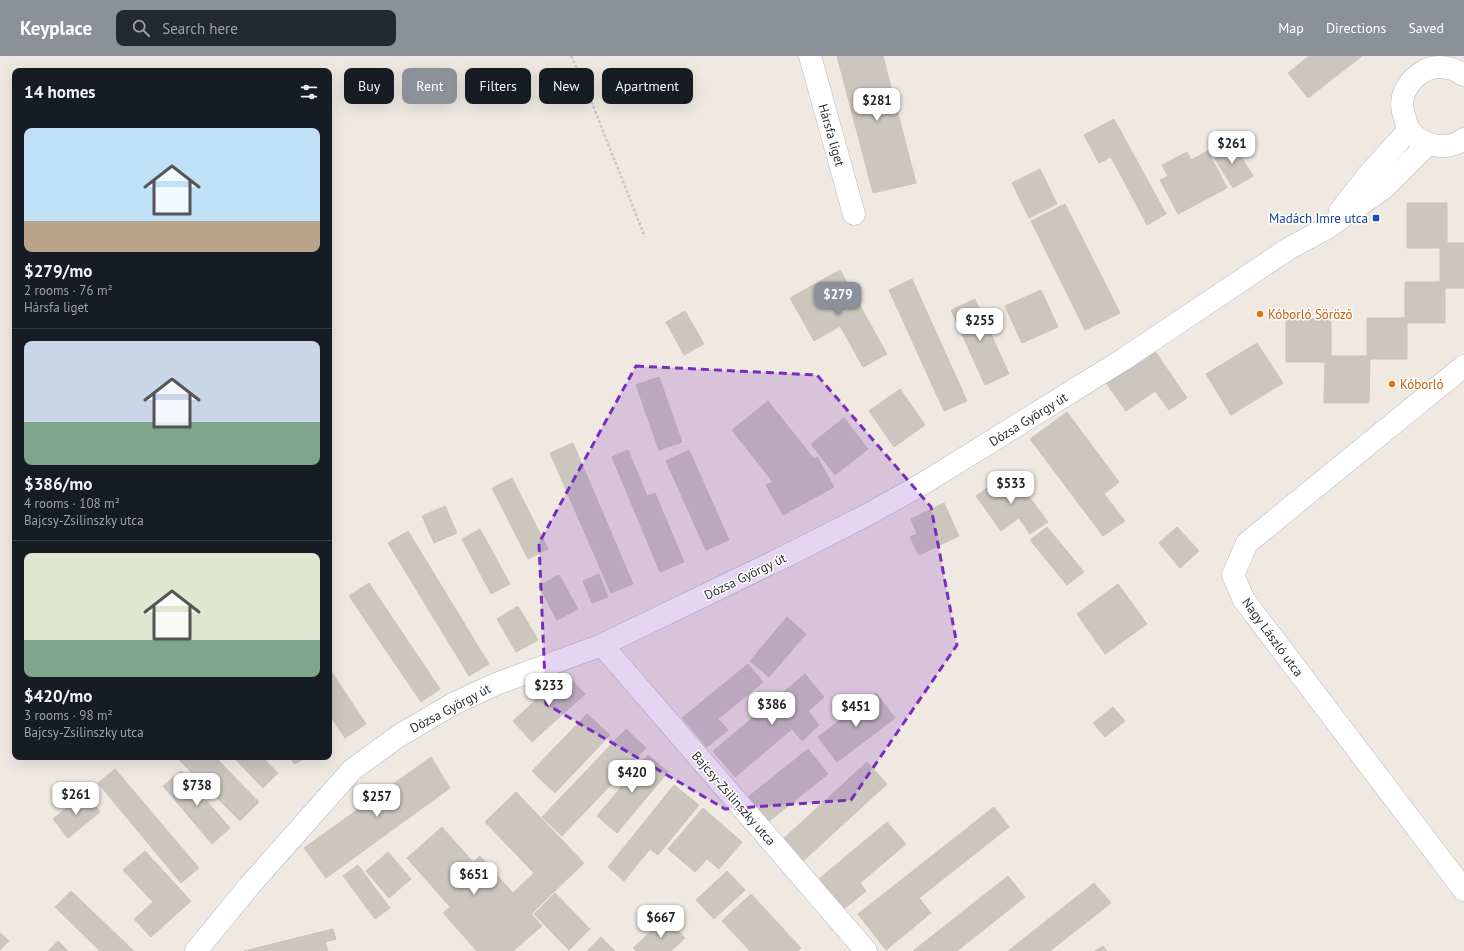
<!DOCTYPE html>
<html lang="en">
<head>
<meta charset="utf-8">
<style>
	:root { --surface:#171b24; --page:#242831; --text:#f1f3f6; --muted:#9ea1a6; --line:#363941; --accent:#8c9099 }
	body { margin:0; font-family:"PT Sans",sans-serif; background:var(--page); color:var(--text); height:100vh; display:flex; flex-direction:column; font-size:15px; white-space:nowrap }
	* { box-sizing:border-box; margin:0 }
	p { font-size:13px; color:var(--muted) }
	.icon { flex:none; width:22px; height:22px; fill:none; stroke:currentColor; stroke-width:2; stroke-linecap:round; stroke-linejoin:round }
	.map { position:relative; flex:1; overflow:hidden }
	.sheet { position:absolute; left:12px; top:12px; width:320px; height:692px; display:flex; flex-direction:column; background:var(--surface); border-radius:8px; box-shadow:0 4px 16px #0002 }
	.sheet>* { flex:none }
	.banner { position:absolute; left:344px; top:12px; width:380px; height:36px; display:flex; gap:8px }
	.price { position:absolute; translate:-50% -34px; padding:0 9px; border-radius:8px; background:#fff; color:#222; font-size:13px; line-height:26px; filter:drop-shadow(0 1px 2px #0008) }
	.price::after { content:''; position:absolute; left:50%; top:24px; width:12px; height:9px; margin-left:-6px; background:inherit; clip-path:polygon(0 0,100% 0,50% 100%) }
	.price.on { background:var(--accent); color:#fff }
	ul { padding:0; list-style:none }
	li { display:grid; align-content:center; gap:8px; height:212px; padding:0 12px }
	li+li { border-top:1px solid var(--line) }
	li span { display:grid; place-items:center; height:124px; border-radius:8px; color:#555 }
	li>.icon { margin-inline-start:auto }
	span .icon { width:72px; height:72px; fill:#fffc; stroke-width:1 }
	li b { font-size:17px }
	h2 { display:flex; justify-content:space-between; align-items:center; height:48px; padding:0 12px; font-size:17px }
	.chip { padding:0 14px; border-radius:8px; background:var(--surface); box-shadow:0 4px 16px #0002; font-size:14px; line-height:36px }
	.chip.on { background:var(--accent); color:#fff }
	header { display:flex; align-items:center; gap:24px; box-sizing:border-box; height:56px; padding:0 20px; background:var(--accent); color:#fff }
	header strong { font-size:19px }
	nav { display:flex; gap:22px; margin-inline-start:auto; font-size:14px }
	.search { width:280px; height:36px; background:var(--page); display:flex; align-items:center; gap:10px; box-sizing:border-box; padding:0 14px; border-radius:8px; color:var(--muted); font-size:15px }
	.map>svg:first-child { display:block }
</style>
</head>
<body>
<header>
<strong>Keyplace</strong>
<div class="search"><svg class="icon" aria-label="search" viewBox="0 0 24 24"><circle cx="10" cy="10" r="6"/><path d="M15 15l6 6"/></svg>Search here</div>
<nav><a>Map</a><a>Directions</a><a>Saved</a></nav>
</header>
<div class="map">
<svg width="1464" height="895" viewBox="0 0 1464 895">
	<rect width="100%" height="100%" fill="#efe9e1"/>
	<g fill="#cbc7bf" stroke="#cbc5ba">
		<polygon points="837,0 883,0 916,127 873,137"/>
		<polygon points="1309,0 1362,0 1308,42 1288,17"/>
		<polygon points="1114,63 1166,158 1147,169 1111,101 1099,107 1084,79"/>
		<polygon points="1232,86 1253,120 1233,132 1212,98"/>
		<polygon points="1208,95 1227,132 1178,158 1160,124 1168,120 1162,109 1187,96 1191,104"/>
		<polygon points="1040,113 1057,148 1029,162 1012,127"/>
		<polygon points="1407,147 1447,147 1447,187 1464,187 1464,232 1445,232 1445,267 1407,267 1407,303 1370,303 1369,347 1324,347 1325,306 1286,306 1286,262 1331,263 1331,300 1367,300 1367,262 1405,262 1405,226 1440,226 1440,192 1407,192"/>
		<polygon points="1065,148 1120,257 1085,274 1031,165"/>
		<polygon points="840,214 887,298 863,311 840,270 814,285 790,242"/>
		<polygon points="912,223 967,345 944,355 889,234"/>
		<polygon points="1041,234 1058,271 1022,287 1005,250"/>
		<polygon points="975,243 1009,318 985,329 951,254"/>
		<polygon points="685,255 704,288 684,299 666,266"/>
		<polygon points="1257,287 1283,327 1231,359 1206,318"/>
		<polygon points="1154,294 1187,342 1169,354 1155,335 1126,355 1106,327"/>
		<polygon points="659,321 682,386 659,394 636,329"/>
		<polygon points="900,333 925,369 894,391 869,355"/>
		<polygon points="768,345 814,403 817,401 834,431 783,459 766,429 773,426 732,374"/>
		<polygon points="1067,356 1119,426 1104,438 1125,465 1103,480 1030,383"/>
		<polygon points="844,362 868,393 835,419 811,388"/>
		<polygon points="573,387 633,528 611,537 550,397"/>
		<polygon points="628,394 647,440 655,437 684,506 660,516 612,401"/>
		<polygon points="689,394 729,484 706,494 666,405"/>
		<polygon points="1010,415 1048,466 1030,478 1019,462 1001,475 976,440"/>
		<polygon points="512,422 548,493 528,503 492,432"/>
		<polygon points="944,447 959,480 919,499 910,481 917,478 911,463"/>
		<polygon points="445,450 457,477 434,487 422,460"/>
		<polygon points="1047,471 1084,516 1067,529 1030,484"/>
		<polygon points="1177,471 1199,495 1180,512 1159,487"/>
		<polygon points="480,473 510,528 491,538 462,483"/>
		<polygon points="408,475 489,608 469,620 388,487"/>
		<polygon points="599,518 608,541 592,547 583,525"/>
		<polygon points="559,519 578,553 557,564 539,530"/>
		<polygon points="369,527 440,633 421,646 349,540"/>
		<polygon points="1118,528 1147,568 1105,598 1077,558"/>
		<polygon points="518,550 538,584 516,596 497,563"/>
		<polygon points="787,561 806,578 769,621 750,605"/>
		<polygon points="748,608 763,626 718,663 728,674 707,691 682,662"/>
		<polygon points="329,612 366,668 345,682 329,658"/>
		<polygon points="565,617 585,638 532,686 513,665"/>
		<polygon points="805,618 824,641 808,655 819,669 802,685 792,673 735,721 713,695"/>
		<polygon points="876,637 895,662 837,706 818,681"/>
		<polygon points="1113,651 1125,665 1105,681 1093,667"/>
		<polygon points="587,658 610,679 555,737 532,715"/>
		<polygon points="626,673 646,692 562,780 542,761"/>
		<polygon points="808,693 828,718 768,766 748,741"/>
		<polygon points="648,699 668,716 617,777 597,760"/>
		<polygon points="176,701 215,701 259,746 240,765"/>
		<polygon points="233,701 262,701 278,717 263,732"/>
		<polygon points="290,701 308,701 294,708"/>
		<polygon points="431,701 450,732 326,822 304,792"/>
		<polygon points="867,706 887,728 802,806 782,784"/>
		<polygon points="115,713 199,812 181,827 98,727"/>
		<polygon points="181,715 230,772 212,788 163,730"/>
		<polygon points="674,729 699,749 658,799 650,793 624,825 608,811"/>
		<polygon points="516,736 584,807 531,858 512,838 534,817 485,766"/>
		<polygon points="85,737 100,756 68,782 53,763"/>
		<polygon points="994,751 1009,771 919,842 931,857 886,894 858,858"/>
		<polygon points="703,752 742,786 719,813 707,803 695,816 668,793"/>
		<polygon points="887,766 906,788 860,827 866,835 844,853 819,823"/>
		<polygon points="442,771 473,806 480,800 542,870 513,895 477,895 443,857 450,851 407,802"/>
		<polygon points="145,795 191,845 151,881 134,863 153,846 123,814"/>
		<polygon points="388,796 411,823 389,842 366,815"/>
		<polygon points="358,809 390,852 375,863 343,820"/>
		<polygon points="727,815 745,834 714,863 696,844"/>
		<polygon points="1008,820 1025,841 957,895 913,895"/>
		<polygon points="1094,827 1111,847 1050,895 1008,895"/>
		<polygon points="71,835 134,895 98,895 99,894 55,851"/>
		<polygon points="555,837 590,873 569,894 534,858"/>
		<polygon points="751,838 801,892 797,895 750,895 722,865"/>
		<polygon points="666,862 685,882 671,895 636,895 633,892"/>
		<polygon points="333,873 336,883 325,886 328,895 244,895"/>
		<polygon points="0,877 9,885 0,894"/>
		<polygon points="601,881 615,895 587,895"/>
		<polygon points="58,885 68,895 48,895"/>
		<polygon points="1103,890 1107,895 1095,895"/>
	</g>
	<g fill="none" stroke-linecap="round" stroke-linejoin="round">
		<defs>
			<g id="minor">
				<polyline points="810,0 854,158"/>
				<path d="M1464 19C1453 12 1439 8 1426 14 1407 24 1397 42 1405 62 1406 67 1408 73 1411 76 1424 91 1448 95 1464 83"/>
				<polyline points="1340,155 1369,118 1409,74"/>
				<polyline points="1464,310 1247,487 1233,519 1244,544 1464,834"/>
				<polyline points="602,589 866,895"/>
				<polyline points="196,895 250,829 352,714 397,681 453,648 496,628 602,589 786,500 867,459 924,427 1124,303 1288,193 1327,172 1384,132 1428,88"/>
			</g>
		</defs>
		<use href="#minor" stroke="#b4b7c1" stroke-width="23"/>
		<polyline stroke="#c9c9c9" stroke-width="2.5" stroke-dasharray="3 2" stroke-linecap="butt" points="571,0 584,27 645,181"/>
		<use href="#minor" stroke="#fff" stroke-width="22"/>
	</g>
	<path fill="#7b2cbf" fill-opacity="0.2" stroke="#7b2cbf" stroke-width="3" stroke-dasharray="8 5" stroke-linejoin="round" d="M636 310 817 319 931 451 957 589 851 744 725 753 546 648 539 487Z"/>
	<rect fill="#1a4fb4" stroke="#fff" stroke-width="1.5" x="1372" y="158" width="8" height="8" rx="2"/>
	<g fill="#e8710a" stroke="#fff" stroke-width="1.5">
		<circle cx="1260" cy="258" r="4"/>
		<circle cx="1392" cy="328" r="4"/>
	</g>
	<g text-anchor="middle" stroke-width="3" stroke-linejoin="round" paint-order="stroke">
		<g font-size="13" fill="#2e2e2e" stroke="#fff">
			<text transform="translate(832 79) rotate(74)" y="5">Hársfa liget</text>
			<text transform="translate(1028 363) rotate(-32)" y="5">Dózsa György út</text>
			<text transform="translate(745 520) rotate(-26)" y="5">Dózsa György út</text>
			<text transform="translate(1273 581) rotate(54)" y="5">Nagy László utca</text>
			<text transform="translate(450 652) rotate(-28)" y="5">Dózsa György út</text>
			<text transform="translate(734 742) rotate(49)" y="5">Bajcsy-Zsilinszky utca</text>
		</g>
		<g font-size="13" fill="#164399" stroke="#fff" text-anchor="end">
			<text x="1368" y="167">Madách Imre utca</text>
		</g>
		<g font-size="13" fill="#c56008" stroke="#fff" text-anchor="start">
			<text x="1268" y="263">Kóborló Söröző</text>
			<text x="1400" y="333">Kóborló</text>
		</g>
	</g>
</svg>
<b class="price" style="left:877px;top:66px">$281</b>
<b class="price" style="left:1232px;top:109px">$261</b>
<b class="price on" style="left:838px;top:260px">$279</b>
<b class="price" style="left:980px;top:286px">$255</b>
<b class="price" style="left:1011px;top:449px">$533</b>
<b class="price" style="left:549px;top:651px">$233</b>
<b class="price" style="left:772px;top:670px">$386</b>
<b class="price" style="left:856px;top:672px">$451</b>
<b class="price" style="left:632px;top:738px">$420</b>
<b class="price" style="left:197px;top:751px">$738</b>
<b class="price" style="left:76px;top:760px">$261</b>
<b class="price" style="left:377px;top:762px">$257</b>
<b class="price" style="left:474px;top:840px">$651</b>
<b class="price" style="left:661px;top:883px">$667</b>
<div class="banner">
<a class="chip">Buy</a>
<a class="chip on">Rent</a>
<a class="chip">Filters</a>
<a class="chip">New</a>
<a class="chip">Apartment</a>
</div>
<section class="sheet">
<h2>14 homes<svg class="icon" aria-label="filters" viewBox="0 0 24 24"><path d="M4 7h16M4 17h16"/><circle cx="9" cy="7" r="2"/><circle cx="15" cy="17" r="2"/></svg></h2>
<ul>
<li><span style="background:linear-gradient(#bfe0f5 75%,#b9a48a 0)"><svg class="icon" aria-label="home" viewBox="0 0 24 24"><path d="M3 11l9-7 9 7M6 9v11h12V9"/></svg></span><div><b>$279/mo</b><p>2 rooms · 76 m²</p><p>Hársfa liget</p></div></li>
<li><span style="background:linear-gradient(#c9d6e8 65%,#7fa58c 0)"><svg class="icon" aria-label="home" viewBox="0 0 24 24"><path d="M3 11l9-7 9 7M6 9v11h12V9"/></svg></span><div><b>$386/mo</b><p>4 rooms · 108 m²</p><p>Bajcsy-Zsilinszky utca</p></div></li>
<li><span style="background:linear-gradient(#dfe7d0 70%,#7fa58c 0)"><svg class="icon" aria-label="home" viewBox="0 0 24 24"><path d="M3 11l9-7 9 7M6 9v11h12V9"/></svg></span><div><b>$420/mo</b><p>3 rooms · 98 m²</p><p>Bajcsy-Zsilinszky utca</p></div></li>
</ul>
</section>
</div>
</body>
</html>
